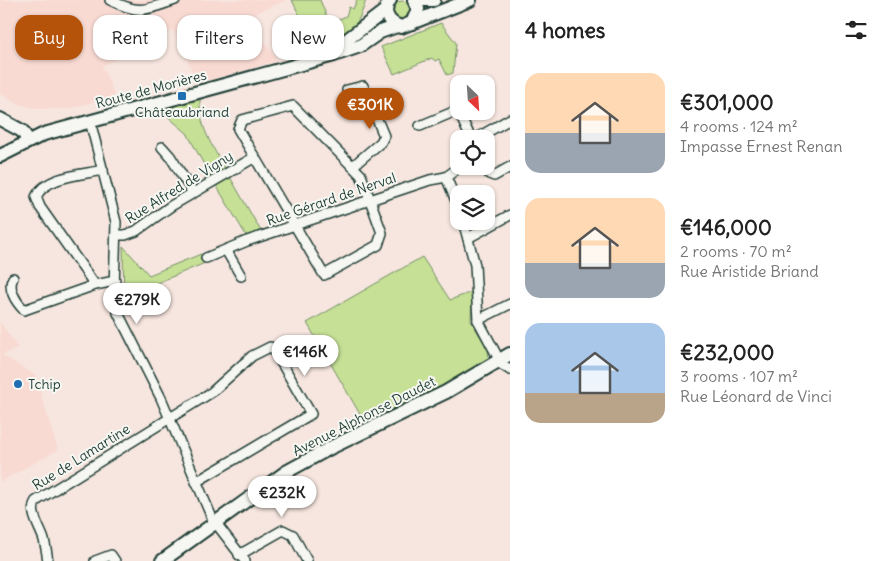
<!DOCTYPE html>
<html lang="en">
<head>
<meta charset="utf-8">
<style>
	:root { --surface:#fff; --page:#f2f2f2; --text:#222; --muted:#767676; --accent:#b45309 }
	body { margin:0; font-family:Delius,sans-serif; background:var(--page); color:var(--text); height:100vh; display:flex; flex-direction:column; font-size:19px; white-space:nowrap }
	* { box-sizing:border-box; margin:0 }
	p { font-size:16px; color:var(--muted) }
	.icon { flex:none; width:28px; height:28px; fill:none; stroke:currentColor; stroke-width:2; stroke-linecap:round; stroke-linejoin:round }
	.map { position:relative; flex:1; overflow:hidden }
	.sheet { display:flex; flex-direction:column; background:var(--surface); width:375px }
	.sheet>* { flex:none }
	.top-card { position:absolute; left:15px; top:15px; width:420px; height:45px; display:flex; gap:10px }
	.needle { width:32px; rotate:155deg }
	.buttons { position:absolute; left:450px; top:75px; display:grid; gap:10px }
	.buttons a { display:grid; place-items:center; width:45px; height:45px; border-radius:10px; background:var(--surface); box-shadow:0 1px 4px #0004; font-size:25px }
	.price { position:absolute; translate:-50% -42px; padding:0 11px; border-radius:18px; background:#fff; color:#222; font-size:16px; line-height:32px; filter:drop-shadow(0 1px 2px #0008) }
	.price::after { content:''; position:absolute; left:50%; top:30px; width:15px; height:11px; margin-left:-8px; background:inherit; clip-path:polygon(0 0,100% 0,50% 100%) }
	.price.selected { background:var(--accent); color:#fff }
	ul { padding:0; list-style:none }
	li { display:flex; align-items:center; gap:15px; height:125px; padding:0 15px }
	li span { display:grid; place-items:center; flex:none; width:140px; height:100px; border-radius:15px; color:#555 }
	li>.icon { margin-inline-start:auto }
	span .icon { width:60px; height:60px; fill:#fffc; stroke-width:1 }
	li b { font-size:21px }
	h2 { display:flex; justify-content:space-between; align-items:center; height:60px; padding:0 15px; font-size:21px }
	.tag { padding:0 18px; border-radius:15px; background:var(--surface); box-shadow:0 1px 4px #0004; font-size:18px; line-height:45px }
	.tag.selected { background:var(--accent); color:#fff }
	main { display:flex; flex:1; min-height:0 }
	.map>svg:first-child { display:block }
</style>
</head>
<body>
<main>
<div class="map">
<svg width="510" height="561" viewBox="0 0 510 561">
	<rect width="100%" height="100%" fill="#f7e6df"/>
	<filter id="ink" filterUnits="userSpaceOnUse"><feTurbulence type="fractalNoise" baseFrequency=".02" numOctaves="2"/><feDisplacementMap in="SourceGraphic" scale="10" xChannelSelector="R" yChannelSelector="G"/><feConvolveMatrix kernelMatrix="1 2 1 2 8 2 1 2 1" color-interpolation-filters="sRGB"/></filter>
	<g filter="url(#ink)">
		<g fill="#f8dad2">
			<polygon points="0,0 287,0 248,16 277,61 198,83 173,30 102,66 115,96 68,109 39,109 18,104 0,94"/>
			<polygon points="0,322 18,348 2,355 35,375 58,450 0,482"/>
		</g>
		<g fill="#c6e096" stroke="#728e65">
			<polygon points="292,0 320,0 334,34 314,46"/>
			<path d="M357 0H366C361 17 355 28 342 40L333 22 346 16 349 7 353 9Z"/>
			<circle cx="402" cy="11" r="10"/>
			<polygon points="441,23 456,43 453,73 447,75 439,59 435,61 432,58 394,74 381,47"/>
			<path d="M200 99C199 127 212 146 226 170L211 178 187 133 160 110Z"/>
			<polygon points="230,177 262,233 247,237 216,185"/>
			<polygon points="123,246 149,275 201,254 205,263 152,285 124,307"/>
			<polygon points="422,257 450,300 472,292 471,321 488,349 489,361 372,423 364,421 307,323"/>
		</g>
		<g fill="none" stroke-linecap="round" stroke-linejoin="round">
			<defs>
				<g id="street">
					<path d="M110 0C140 15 146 10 175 0"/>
					<polyline points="347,90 363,86 384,136 381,142 353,166"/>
					<polygon points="293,106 361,175 382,233 378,245 324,275 238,129 242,120"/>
					<polyline points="90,121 116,222 114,290 118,313 161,398 212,518 245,561"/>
					<polyline points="420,126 458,110 471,139"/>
					<polyline points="475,139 510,119"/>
					<polyline points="162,147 170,156 193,193"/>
					<polyline points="485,166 489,174 494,176 510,167"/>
					<polyline points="446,177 459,208"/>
					<polyline points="463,221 475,265 478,320 502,365 510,370"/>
					<polyline points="116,235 125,235 136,231 171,206 255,157"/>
					<polyline points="468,238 510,215"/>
					<polyline points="226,250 241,276"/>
					<polyline points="206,258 247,241 430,180 446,177 461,166"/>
					<path d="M13 278C7 288 16 302 24 310L95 285 115 281"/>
					<path d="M95 285 40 207 36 197C45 176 82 175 103 170"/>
					<polyline points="478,320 510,304"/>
					<polyline points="239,555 283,530 293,535 307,561"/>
					<path d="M48 561C47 554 46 547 44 540 41 529 28 512 36 501L212 392 252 356 270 347 273 348 311 414 196 482"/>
					<polyline points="95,561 111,555 115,561"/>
				</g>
				<g id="secondary">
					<path d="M390 0C382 11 387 23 401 27L470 0"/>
					<polyline points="414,0 434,0"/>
					<polyline points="412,23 418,9 414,0"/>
					<polyline points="332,51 386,10"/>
					<polyline points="0,119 22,131 28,140"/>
					<polyline points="0,156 44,134 334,55 360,46 380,32 397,26"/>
					<polyline points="162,561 286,472 332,447 446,392 510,354"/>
				</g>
			</defs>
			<use href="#street" stroke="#1f3d34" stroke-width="12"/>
			<use href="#secondary" stroke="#1f3d34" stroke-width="16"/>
			<use href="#street" stroke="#f6f6f2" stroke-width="9"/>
			<use href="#secondary" stroke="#f6f6f2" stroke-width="12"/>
		</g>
	</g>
	<g fill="#1f6fb2" stroke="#f6f6f2" stroke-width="2">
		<rect x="177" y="91" width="10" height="10" rx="2.5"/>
		<circle cx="18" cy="384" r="5"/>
	</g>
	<g text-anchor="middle" stroke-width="4" stroke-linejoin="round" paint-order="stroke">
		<g font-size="14" fill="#1f3d34" stroke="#f6f6f2">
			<text transform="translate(151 89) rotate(-15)" y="5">Route de Morières</text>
			<text transform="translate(179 187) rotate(-32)" y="5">Rue Alfred de Vigny</text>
			<text transform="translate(331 199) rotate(-19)" y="5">Rue Gérard de Nerval</text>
			<text transform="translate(364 416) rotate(-27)" y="5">Avenue Alphonse Daudet</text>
			<text transform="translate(81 457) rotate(-32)" y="5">Rue de Lamartine</text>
		</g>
		<g font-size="14" fill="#1f3d34" stroke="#f6f6f2">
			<text x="182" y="117">Châteaubriand</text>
			<text x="28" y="389" text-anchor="start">Tchip</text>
		</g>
	</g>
</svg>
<div class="buttons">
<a><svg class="needle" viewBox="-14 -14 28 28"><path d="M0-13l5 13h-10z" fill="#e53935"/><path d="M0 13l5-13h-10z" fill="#767676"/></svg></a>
<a><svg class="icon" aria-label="locate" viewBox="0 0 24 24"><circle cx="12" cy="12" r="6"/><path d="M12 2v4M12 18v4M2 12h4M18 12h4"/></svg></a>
<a><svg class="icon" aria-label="layers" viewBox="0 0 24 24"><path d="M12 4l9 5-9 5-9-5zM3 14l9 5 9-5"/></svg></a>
</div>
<b class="price selected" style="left:370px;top:130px">€301K</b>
<b class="price" style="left:137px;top:325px">€279K</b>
<b class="price" style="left:305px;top:377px">€146K</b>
<b class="price" style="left:282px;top:518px">€232K</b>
<div class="top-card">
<a class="tag selected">Buy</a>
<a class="tag">Rent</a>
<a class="tag">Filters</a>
<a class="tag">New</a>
</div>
</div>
<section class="sheet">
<h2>4 homes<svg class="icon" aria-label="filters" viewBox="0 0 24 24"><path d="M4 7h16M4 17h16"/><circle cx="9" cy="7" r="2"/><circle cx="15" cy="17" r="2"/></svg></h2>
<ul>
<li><span style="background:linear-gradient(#ffd9b3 60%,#9aa5b1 0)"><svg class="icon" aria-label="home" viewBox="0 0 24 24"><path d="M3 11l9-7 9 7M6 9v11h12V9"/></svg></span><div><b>€301,000</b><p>4 rooms · 124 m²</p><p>Impasse Ernest Renan</p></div></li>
<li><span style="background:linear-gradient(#ffd9b3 65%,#9aa5b1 0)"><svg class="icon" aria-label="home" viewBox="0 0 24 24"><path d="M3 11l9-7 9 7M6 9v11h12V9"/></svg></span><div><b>€146,000</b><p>2 rooms · 70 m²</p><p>Rue Aristide Briand</p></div></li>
<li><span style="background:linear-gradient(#a9c7e8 70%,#b9a48a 0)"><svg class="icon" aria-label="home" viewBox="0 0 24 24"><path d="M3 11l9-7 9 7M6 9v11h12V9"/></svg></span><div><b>€232,000</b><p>3 rooms · 107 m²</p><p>Rue Léonard de Vinci</p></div></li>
</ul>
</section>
</main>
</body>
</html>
